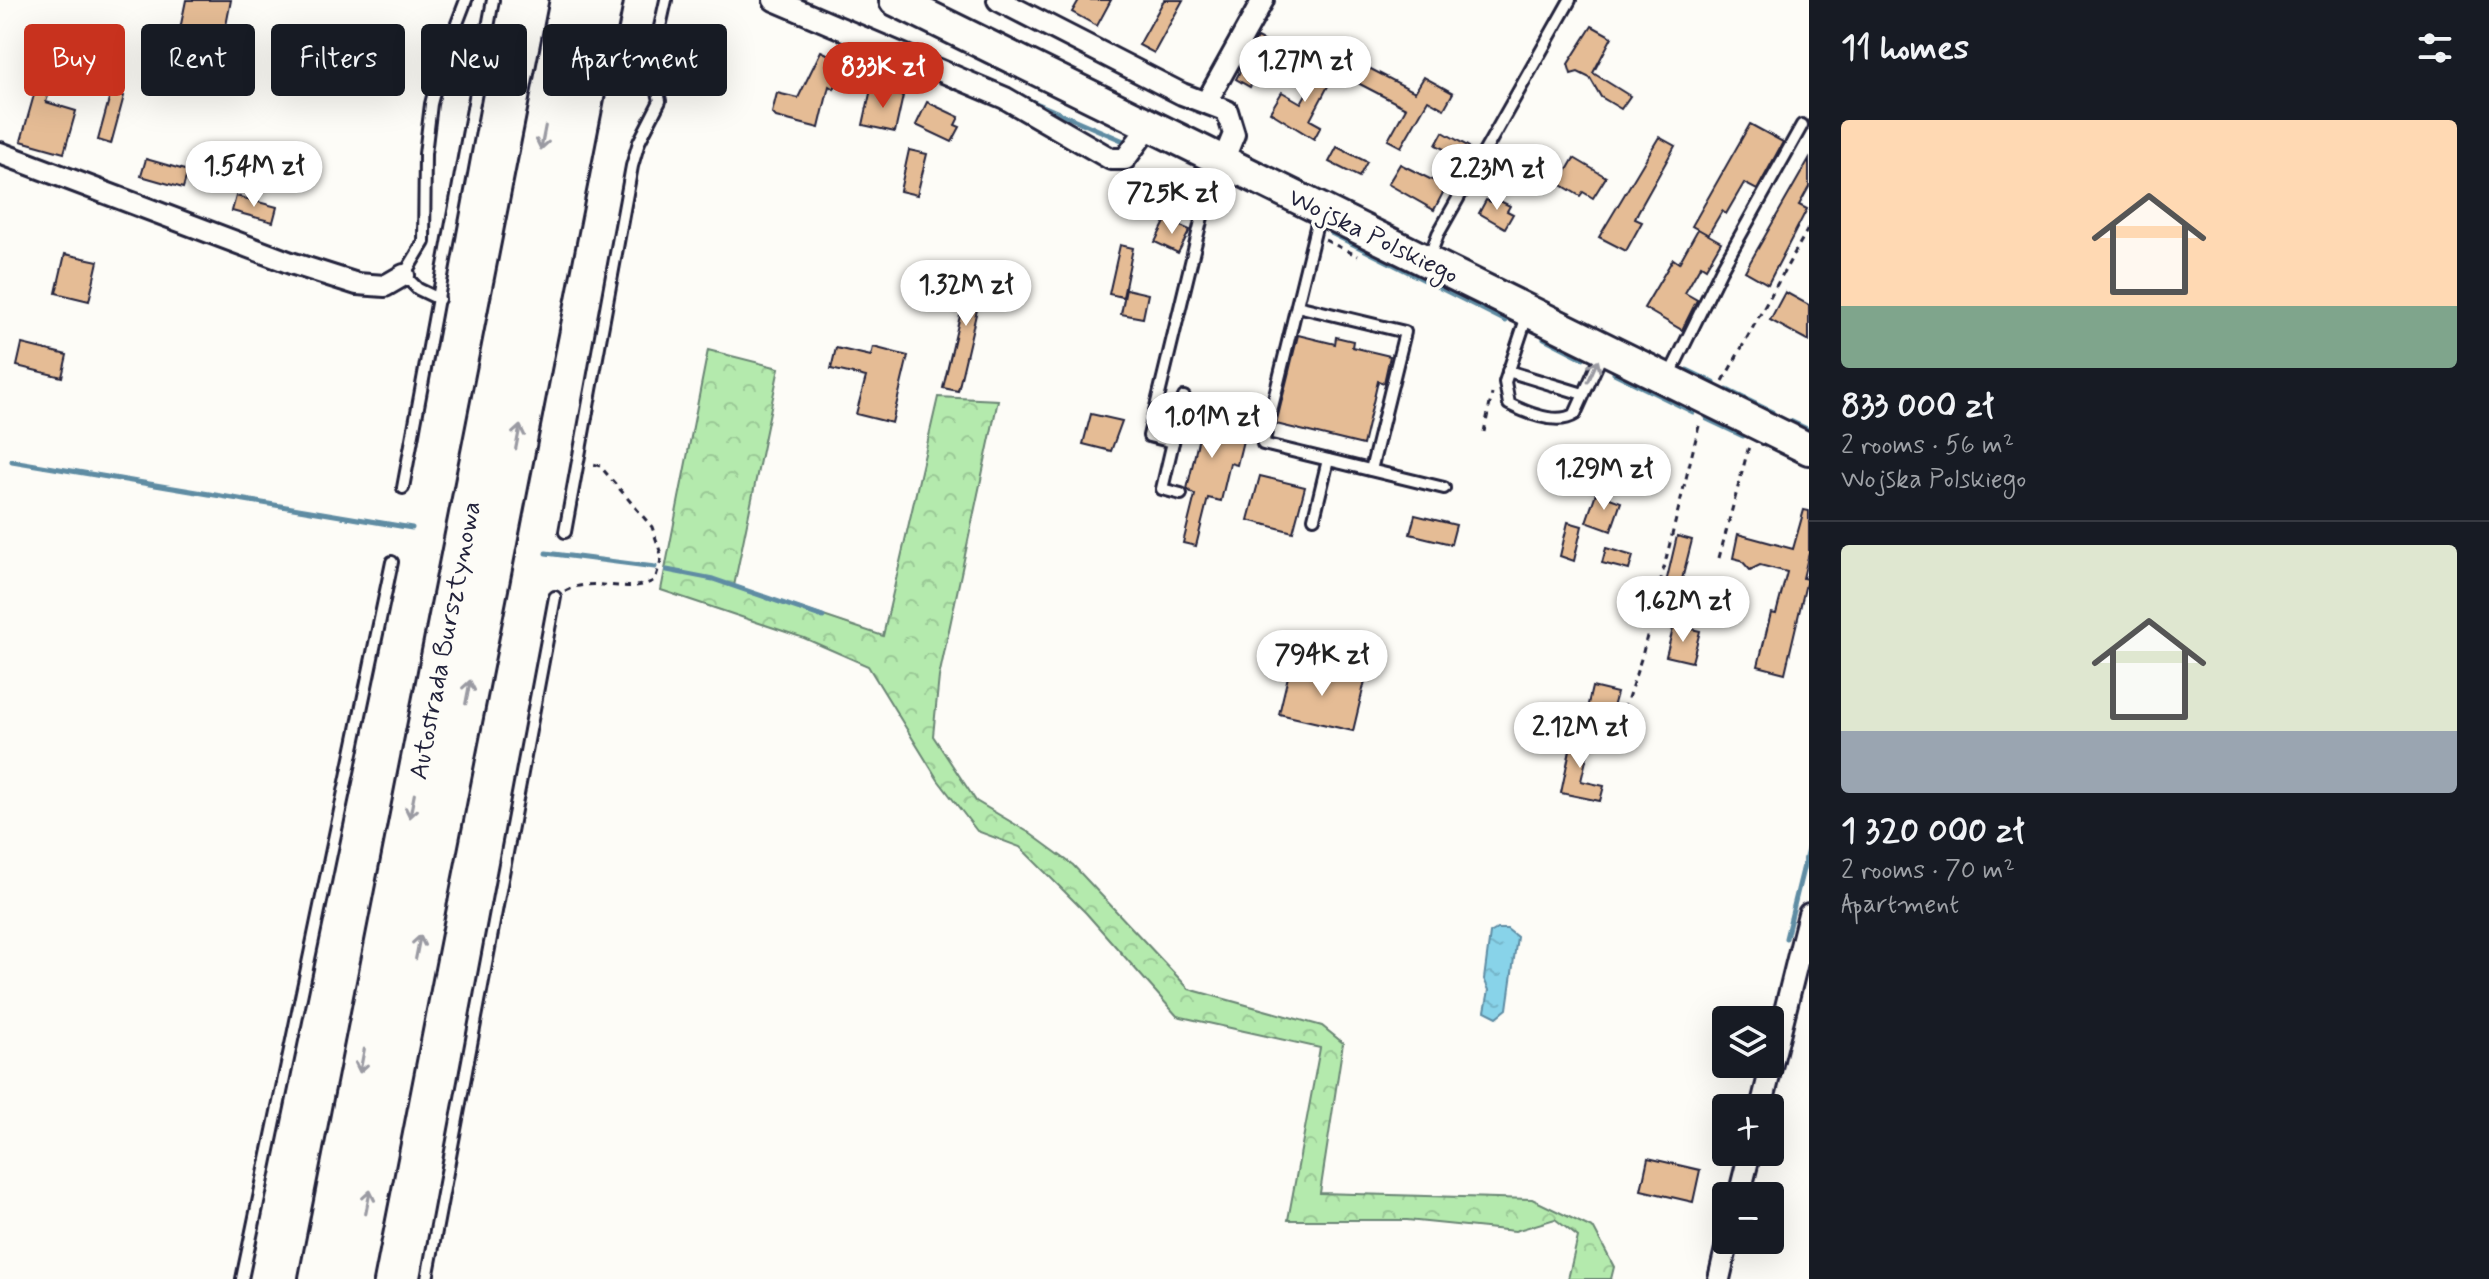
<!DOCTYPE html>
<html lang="en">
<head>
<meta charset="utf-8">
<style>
	:root { --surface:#171b24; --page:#20242c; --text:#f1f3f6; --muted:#9ea1a6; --line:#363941; --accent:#c8321e }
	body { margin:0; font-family:Mynerve,sans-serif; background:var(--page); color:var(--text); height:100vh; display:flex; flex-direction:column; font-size:30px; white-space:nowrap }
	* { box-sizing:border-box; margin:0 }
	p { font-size:26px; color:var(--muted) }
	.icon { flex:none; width:44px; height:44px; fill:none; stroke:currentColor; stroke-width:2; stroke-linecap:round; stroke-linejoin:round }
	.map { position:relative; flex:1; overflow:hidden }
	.drawer { display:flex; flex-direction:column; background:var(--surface); width:680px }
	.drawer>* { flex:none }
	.guide { position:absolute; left:24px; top:24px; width:760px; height:72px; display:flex; gap:16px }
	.fabs { position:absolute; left:1712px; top:1006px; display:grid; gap:16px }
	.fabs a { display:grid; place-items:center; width:72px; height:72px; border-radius:8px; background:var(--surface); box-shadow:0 8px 32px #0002; font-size:40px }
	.price { position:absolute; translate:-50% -68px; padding:0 18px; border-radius:28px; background:#fff; color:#222; font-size:26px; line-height:52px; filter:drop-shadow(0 2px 4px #0008) }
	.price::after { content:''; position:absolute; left:50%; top:48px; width:24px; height:18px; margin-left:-12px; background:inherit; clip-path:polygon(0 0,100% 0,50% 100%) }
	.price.current { background:var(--accent); color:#fff }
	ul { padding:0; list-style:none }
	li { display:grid; align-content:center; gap:16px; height:424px; padding:0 32px }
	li+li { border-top:2px solid var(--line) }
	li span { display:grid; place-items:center; height:248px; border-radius:8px; color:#555 }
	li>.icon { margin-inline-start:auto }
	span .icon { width:144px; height:144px; fill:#fffc; stroke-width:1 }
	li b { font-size:34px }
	h2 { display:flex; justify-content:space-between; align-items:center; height:96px; padding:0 32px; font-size:34px }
	.tag { padding:0 28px; border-radius:8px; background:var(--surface); box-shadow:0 8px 32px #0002; font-size:28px; line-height:72px }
	.tag.current { background:var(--accent); color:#fff }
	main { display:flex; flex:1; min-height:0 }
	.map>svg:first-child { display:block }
</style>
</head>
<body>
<main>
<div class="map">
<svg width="1809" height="1279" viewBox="0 0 1809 1279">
	<defs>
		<pattern id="forest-crowns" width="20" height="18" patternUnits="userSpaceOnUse" patternTransform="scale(2)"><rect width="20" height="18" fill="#b4eaad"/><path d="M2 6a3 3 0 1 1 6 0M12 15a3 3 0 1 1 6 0" fill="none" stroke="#9ac896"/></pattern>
		<pattern id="water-ripples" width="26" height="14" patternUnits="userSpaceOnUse" patternTransform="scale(2)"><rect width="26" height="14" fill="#88d3e9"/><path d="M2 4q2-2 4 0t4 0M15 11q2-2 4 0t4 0" fill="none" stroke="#75b5c9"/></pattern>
	</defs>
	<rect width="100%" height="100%" fill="#fdfcf7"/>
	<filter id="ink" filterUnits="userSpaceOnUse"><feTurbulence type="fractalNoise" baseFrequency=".0125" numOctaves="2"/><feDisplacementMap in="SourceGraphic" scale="16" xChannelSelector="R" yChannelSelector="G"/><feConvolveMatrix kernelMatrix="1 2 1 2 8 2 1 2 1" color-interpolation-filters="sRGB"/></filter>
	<g filter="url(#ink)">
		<polygon fill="url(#forest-crowns)" stroke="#6b8674" stroke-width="2" points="708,350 779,368 734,586 883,636 938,397 998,400 939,677 933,736 976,801 1028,832 1073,865 1189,989 1322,1026 1343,1043 1320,1193 1532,1199 1594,1229 1614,1267 1611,1279 1568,1279 1578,1237 1555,1219 1515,1231 1407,1220 1288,1220 1320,1048 1177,1016 1086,913 1020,847 977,831 938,780 868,666 804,638 661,590"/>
		<polygon fill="url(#water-ripples)" stroke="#5f8ca3" stroke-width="2" points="1497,929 1507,929 1517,937 1507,1009 1497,1017 1485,1011 1489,990 1484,979 1490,933"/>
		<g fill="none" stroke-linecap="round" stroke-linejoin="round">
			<g stroke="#5f8ca3" stroke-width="5">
				<polyline points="1022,97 1126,142"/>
				<polyline points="1331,233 1506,321"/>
				<polyline points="1544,338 1583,358"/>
				<polyline points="1687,370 1714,383"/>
				<polyline points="1614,373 1693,412"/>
				<polyline points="1727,390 1772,412"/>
				<polyline points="1707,419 1743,436"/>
				<polyline points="1790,421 1809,430"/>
				<polyline points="12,461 412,528"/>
				<polyline points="546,553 655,567"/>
				<polyline points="667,570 713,579 823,617"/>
				<polyline points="1786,938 1809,845"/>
			</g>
		</g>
		<g fill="#e5bc95" stroke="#22223b" stroke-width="2">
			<polygon points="186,0 231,0 215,82 171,73"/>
			<polygon points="1079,0 1111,0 1097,26 1072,12"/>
			<polygon points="1164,0 1183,0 1154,53 1139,45"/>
			<polygon points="1592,26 1612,37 1593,73 1630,96 1621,109 1601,97 1590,78 1578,72 1571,74 1568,64"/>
			<polygon points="1257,38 1272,46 1250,87 1236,79"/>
			<polygon points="46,48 63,54 46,102 76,111 64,153 21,141 34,95 31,94"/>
			<polygon points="821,51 846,63 834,89 829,86 819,128 776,117 772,113 777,93 798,98"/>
			<polygon points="1323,64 1336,71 1310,120 1321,126 1314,139 1270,112 1282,92 1301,103"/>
			<polygon points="1363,65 1415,92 1424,77 1453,93 1444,109 1428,100 1401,147 1388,140 1406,108 1354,81"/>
			<polygon points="871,89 903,96 895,132 863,125"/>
			<polygon points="111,92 124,96 111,144 98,140"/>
			<polygon points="927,102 959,117 955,125 960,127 952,142 916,125"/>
			<polygon points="1750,124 1783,142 1757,190 1744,183 1726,214 1722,211 1708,235 1692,226"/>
			<polygon points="1443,132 1469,147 1463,159 1436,145"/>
			<polygon points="1659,137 1675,146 1638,212 1635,219 1642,222 1626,251 1599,237"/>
			<polygon points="1337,147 1367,162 1359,177 1329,162"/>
			<polygon points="909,150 927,154 917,195 900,191"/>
			<polygon points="1574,158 1606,177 1593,198 1583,192 1580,196 1548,177 1541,190 1529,183 1543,159 1566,172"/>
			<polygon points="146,159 188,171 183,188 141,176"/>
			<polygon points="1809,159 1809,187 1799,205 1807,209 1768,284 1745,271"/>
			<polygon points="1400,164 1446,187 1434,210 1388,184"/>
			<polygon points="236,196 277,207 273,222 232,211"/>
			<polygon points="1494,198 1510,206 1507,211 1513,214 1505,228 1479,213 1486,200 1491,202"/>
			<polygon points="1166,220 1190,230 1178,253 1155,242"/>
			<polygon points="1698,229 1721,242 1706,268 1701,265 1685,293 1697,300 1682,330 1644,308 1673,259 1679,263"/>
			<polygon points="1120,245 1133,248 1123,297 1109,294"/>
			<polygon points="65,254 98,261 89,301 56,293"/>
			<polygon points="971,269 985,272 984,279 990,281 986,298 980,297 958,391 943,388"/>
			<polygon points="1126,289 1148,294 1143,318 1121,314"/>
			<polygon points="1785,292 1809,305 1809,341 1770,320"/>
			<polygon points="1298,335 1335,344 1336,337 1353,341 1352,347 1390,356 1384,383 1378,381 1363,445 1276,424"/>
			<polygon points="22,344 67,355 62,377 17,366"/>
			<polygon points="873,347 908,356 892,423 856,414 866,377 831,369 836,348 871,356"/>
			<polygon points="1191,403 1249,416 1237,465 1230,463 1221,501 1208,498 1196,546 1183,543 1195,495 1187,489 1199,437 1192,436 1195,424"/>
			<polygon points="1091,414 1122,421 1111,451 1083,444"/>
			<polygon points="1260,476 1305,487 1293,532 1248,520"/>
			<polygon points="1596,493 1621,502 1611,531 1586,522"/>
			<polygon points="1804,510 1809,511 1809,553 1803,578 1807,579 1785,673 1758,666 1771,613 1776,614 1787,572 1760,565 1750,570 1741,560 1733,558 1738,534 1793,549"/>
			<polygon points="1415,515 1456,525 1451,544 1410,534"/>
			<polygon points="1568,522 1582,526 1574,561 1560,556"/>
			<polygon points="1677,536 1692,540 1675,607 1661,604"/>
			<polygon points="1606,548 1633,556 1629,570 1602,563"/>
			<polygon points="1674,625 1700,631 1692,662 1666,656"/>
			<polygon points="1291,664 1365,681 1353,731 1279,714"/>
			<polygon points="1592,687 1617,693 1610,718 1586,713"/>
			<polygon points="1574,731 1592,735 1581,781 1604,786 1600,801 1561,793"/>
			<polygon points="1648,1158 1700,1170 1693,1202 1641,1190"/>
		</g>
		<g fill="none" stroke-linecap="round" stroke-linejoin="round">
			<defs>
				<g id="service">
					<polyline points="1320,211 1263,444 1444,488"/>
					<polyline points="1429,258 1438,234 1570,0"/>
					<polyline points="439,299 418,289 404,275 424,242 425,154 431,104 441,65 466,0"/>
					<polyline points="1297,306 1405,332 1371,470"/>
					<path d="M1528 313 1505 382 1509 404C1527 413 1557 426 1575 414L1604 350"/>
					<polyline points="1508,371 1583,394"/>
					<polyline points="1668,378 1721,270 1802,125"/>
					<polyline points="1173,442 1184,397"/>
					<polyline points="403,488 493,0"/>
					<polyline points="1181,494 1162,489 1173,442 1149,436 1209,188 1219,162"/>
					<polyline points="1314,518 1328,460"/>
					<polyline points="565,532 632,166 639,142 660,101 652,63 666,0"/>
					<polyline points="242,1279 392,562"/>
					<polyline points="427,1279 555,597"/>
				</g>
				<g id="minor">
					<polyline points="774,0 1005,98 1111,159 1125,159 1150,125"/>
					<polyline points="998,0 1182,94 1227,111 1234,134 1223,161"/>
					<polyline points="1207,101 1263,0"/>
					<polyline points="0,153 291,263 357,284 385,286 404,275"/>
					<polyline points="1761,1108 1809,914"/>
					<polyline points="1739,1196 1750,1152"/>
					<polyline points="1719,1279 1728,1240"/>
				</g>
				<polyline id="secondary" points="895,0 1809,449"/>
				<g id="motorway">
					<polyline points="319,1279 570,0"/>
					<polyline points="353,1279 603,0"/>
				</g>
			</defs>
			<use href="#service" stroke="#22223b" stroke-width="16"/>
			<use href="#minor" stroke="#22223b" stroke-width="26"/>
			<use href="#secondary" stroke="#22223b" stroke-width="36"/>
			<use href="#motorway" stroke="#22223b" stroke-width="44"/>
			<g stroke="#22223b" stroke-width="3" stroke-dasharray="6 6" stroke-linecap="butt">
				<polyline points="1325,240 1358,256"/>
				<polyline points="1723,381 1809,227"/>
				<polyline points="1484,432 1492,394"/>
				<polyline points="1719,558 1749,446"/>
				<path d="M565 591C595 575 627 596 655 580L662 557 652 527 600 466 590 463"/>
				<polyline points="1624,710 1642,656 1700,422"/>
			</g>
			<use href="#service" stroke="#fdfcf7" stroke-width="10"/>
			<use href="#minor" stroke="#fdfcf7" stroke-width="20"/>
			<use href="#secondary" stroke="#fdfcf7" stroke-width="30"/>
			<use href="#motorway" stroke="#fdfcf7" stroke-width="38"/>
		</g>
		<defs><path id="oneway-shaft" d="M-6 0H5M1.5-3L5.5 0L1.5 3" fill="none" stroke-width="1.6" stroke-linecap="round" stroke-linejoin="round" transform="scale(2)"/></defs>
		<g stroke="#9a9aa2">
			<use href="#oneway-shaft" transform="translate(543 138) rotate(101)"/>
			<use href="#oneway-shaft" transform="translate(1593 371) rotate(-66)"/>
			<use href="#oneway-shaft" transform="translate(518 437) rotate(-79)"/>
			<use href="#oneway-shaft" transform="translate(468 692) rotate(-79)"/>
			<use href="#oneway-shaft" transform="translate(412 806) rotate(101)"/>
			<use href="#oneway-shaft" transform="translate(418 947) rotate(-79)"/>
			<use href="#oneway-shaft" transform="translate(362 1061) rotate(101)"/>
			<use href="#oneway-shaft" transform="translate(368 1202) rotate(-79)"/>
		</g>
	</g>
	<g text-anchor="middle" stroke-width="7" stroke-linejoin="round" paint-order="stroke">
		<g font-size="26" fill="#22223b" stroke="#fdfcf7">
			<text transform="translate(1374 235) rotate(26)" y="9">Wojska Polskiego</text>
			<text transform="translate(444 640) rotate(-79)" y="9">Autostrada Bursztynowa</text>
		</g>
	</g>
</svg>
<div class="fabs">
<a><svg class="icon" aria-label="layers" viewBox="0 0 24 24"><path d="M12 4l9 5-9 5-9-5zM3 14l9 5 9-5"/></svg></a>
<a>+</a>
<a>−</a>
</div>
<b class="price" style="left:1305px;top:104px">1.27M zł</b>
<b class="price current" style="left:883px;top:110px">833K zł</b>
<b class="price" style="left:254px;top:209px">1.54M zł</b>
<b class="price" style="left:1497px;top:212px">2.23M zł</b>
<b class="price" style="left:1172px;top:236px">725K zł</b>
<b class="price" style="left:966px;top:328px">1.32M zł</b>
<b class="price" style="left:1212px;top:460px">1.01M zł</b>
<b class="price" style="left:1604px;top:512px">1.29M zł</b>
<b class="price" style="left:1683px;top:644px">1.62M zł</b>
<b class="price" style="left:1322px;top:698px">794K zł</b>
<b class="price" style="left:1580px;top:770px">2.12M zł</b>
<div class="guide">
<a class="tag current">Buy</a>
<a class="tag">Rent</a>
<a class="tag">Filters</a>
<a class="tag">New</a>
<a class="tag">Apartment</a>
</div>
</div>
<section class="drawer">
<h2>11 homes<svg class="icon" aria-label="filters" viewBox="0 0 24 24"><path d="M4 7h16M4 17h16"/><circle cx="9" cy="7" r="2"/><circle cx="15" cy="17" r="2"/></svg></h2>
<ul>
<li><span style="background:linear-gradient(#ffd9b3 75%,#7fa58c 0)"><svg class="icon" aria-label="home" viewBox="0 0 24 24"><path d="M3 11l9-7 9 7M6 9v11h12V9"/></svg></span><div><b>833 000 zł</b><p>2 rooms · 56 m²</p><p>Wojska Polskiego</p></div></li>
<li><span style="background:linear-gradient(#dfe7d0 75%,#9aa5b1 0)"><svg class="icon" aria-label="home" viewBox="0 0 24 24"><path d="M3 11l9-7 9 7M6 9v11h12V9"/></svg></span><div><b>1 320 000 zł</b><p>2 rooms · 70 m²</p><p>Apartment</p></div></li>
</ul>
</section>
</main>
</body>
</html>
